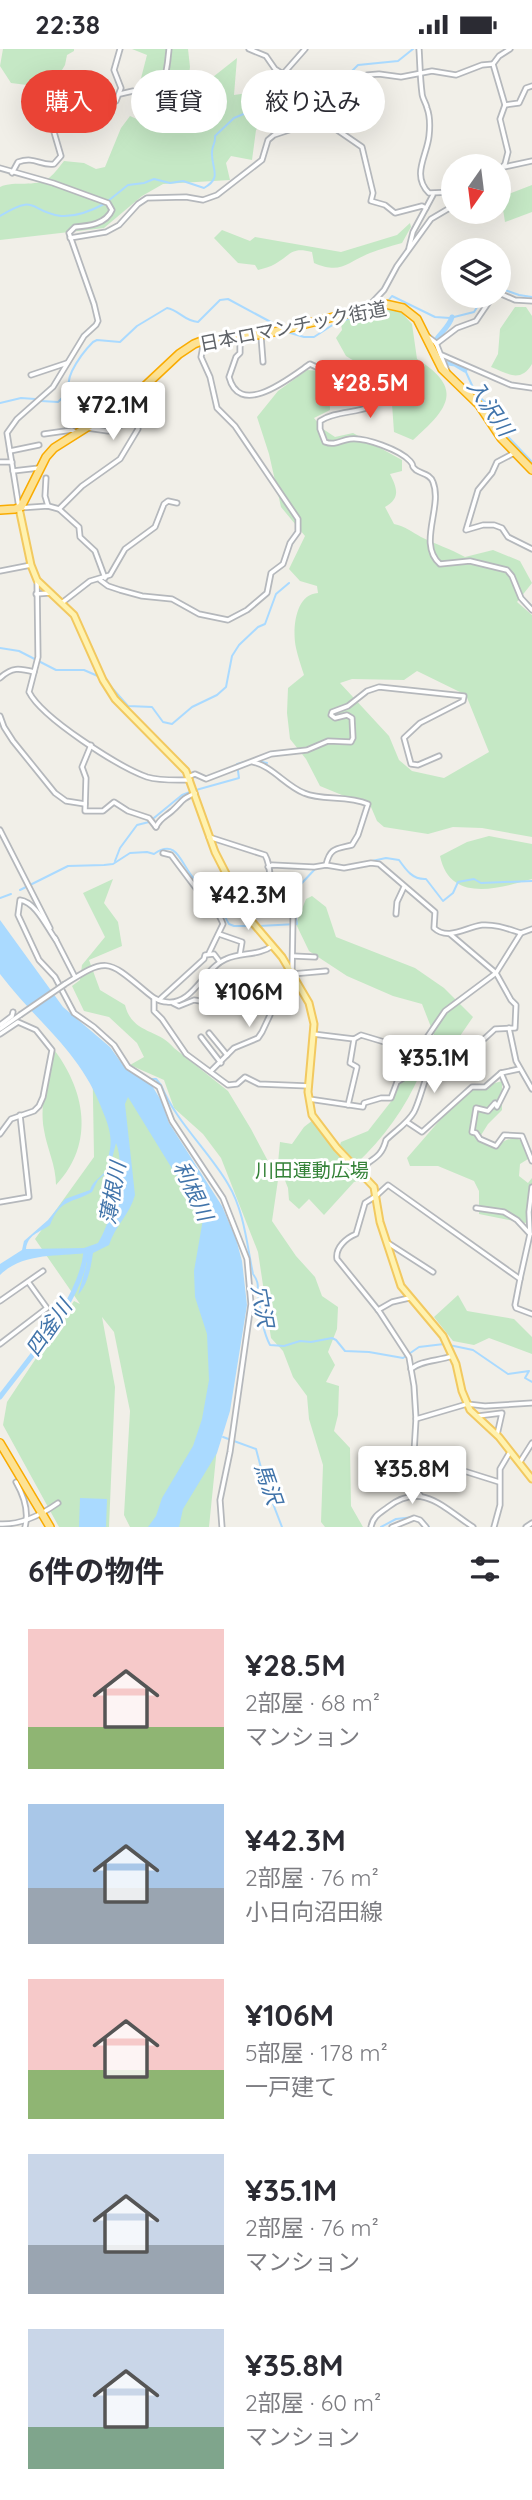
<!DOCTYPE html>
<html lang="ja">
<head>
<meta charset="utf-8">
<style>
	:root { --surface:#fff; --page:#f2f2f3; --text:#2b2b33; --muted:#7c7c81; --accent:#ea4335 }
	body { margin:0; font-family:Quicksand,"Noto Sans JP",sans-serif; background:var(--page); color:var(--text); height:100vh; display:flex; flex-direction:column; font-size:26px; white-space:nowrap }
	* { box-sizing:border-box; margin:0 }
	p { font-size:23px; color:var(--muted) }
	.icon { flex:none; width:38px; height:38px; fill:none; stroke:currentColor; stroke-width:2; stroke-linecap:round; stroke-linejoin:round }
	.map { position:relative; height:1478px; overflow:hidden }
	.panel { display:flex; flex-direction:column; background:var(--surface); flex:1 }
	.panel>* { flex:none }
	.banner { position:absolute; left:21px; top:21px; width:490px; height:63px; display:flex; gap:14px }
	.needle { width:46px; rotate:194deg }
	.buttons { position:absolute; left:441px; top:105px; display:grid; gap:14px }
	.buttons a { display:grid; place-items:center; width:70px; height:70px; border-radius:50%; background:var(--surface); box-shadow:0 7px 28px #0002; font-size:35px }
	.price { position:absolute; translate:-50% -60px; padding:0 16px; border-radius:7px; background:#fff; color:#222; font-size:23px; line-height:46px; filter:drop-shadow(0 2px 4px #0008) }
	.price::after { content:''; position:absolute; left:50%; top:42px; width:21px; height:16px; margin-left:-10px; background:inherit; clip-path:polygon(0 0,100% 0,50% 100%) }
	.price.current { background:var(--accent); color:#fff }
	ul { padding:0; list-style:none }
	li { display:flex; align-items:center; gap:21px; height:175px; padding:0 28px }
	li span { display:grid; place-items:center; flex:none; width:196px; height:140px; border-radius:0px; color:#555 }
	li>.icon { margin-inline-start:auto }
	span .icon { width:84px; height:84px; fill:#fffc; stroke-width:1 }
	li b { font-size:30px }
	h2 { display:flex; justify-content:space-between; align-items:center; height:84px; padding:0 28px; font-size:30px }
	.tag { padding:0 24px; border-radius:32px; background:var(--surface); box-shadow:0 7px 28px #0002; font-size:24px; line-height:63px }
	.tag.current { background:var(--accent); color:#fff }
	.status { display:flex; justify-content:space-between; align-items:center; height:49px; padding:0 35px; background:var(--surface); direction:ltr }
	.status svg { height:19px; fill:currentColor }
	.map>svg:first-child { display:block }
</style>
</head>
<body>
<div class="status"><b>22:38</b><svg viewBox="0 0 49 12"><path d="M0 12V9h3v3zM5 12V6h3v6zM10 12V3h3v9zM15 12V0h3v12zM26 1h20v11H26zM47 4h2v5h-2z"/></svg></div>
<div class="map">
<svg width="532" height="1478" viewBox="0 0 532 1478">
	<rect width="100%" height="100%" fill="#f1efe8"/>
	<g fill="#c5e8c5" fill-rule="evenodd">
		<polygon points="3,0 74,0 74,2 67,6 65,16 51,39 11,34 0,17"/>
		<polygon points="132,0 188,0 190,18 188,32 139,37 147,6"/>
		<path d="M237 9 234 46 248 44 256 27 275 26C291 46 295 46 293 73L272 65 256 81 252 111 231 107 226 114 230 131 163 135 142 147 104 179 0 191V138C15 131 35 139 49 129 55 124 60 117 64 112L84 114 96 120 105 118 121 79 130 67 164 82 186 70 194 43Z"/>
		<polygon points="532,136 532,163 505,173 501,148"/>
		<path d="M410 174 411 178 402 194C391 197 380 200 370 204 347 213 342 226 314 214L312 203C291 198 292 205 275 215 270 218 264 219 258 221L255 216 238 214 214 189 222 181 250 192 255 188 341 203 397 186Z"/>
		<path d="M515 258H526L532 267V315C520 335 507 324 491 318L498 305 500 280Z"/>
		<path d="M369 261H399L412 275 417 310C465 340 448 360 413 391L394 383 392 355 369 321 346 307 336 289 342 281 340 269Z"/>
		<path d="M307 321 320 322 329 331 330 361 314 369 323 380 335 388 353 384 402 411V422L390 425C397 439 401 449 385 458L394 475C405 477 412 483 421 488 435 495 451 500 465 508L493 501 520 512 532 534 517 553 532 566V788L482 779 453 778 428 785 384 778 377 772 371 758 320 737 306 710 290 690 287 664 288 639 304 626C301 617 298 608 296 599 292 581 295 545 318 544L317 537 300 532 289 520 305 487 281 458 269 405 257 368 278 342ZM417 622 466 646 489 703 444 729 412 722 399 711 389 687 340 634 352 630 404 631Z"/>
		<path d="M489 787 532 795V830C500 839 450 855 440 807L467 793Z"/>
		<path d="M113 830 104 854 118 873 122 897 89 911 100 941 125 956C132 985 159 980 174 999L228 1042 251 1080 278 1131 272 1172 296 1207 315 1228 322 1247 338 1258 337 1280 328 1303 335 1316 326 1333 339 1337 338 1366 334 1382 350 1399 351 1457 363 1478H325L321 1473 323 1416 309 1370 307 1347 293 1328 283 1302 271 1289 258 1203 221 1109 203 1085 174 1059 164 1031 130 1016 144 1008 137 994 109 968 84 962 72 937 80 931 82 916 105 888 83 844Z"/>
		<polygon points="312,847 326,858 336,888 415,919 444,939 473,968 460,987 438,996 422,955 393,947 347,927 309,902 296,875 306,850"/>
		<polygon points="92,991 223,1191 230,1269 209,1478 130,1478 124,1466 130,1362 114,1283 102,1268 115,1338 109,1478 59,1478 3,1376 7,1353 74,1252 80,1255 35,1190 94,1108"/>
		<path d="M52 998C85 1040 96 1094 56 1136 56 1116 47 1100 44 1081 39 1053 49 1026 52 998Z"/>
		<path d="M414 1021 420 1025C406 1058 383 1090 356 1115L338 1102 341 1093 368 1082 393 1050 398 1035Z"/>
		<path d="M502 1032V1061L488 1075 478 1091 494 1099C503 1093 509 1087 521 1091L528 1110 520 1115 519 1127 528 1134 532 1129V1173L524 1174 479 1165V1142L474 1132 438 1117H410L407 1109 440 1071 471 1041Z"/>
		<polygon points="313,1071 337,1105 365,1131 354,1133 324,1166 309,1150 299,1160 289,1151 288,1139 278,1114 280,1093 292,1095 304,1078"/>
		<polygon points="458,1246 467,1262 514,1270 532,1288 532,1305 489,1289 474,1296 453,1292 434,1268"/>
	</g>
	<g fill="#aadaff" fill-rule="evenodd">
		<path d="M0 871 63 958 110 998 125 1019 151 1035 162 1053 169 1074 222 1157 236 1190 242 1212 247 1256 230 1362 217 1404 183 1460 179 1478H148L156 1467 162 1449 193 1397 202 1370 209 1331 207 1285 195 1248 194 1222 203 1170 128 1048 125 1055 135 1146C130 1165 115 1177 109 1196L93 1204C91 1218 88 1235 78 1246L87 1214 86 1204C56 1208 24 1203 0 1226V1215L22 1201 24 1192 48 1171 65 1150 90 1141C94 1130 101 1129 106 1121 108 1117 108 1109 109 1105 113 1090 109 1077 103 1063 81 1002 37 974 0 925ZM116 1094C127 1120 112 1170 98 1194L84 1199 26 1200C28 1185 39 1184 50 1176 61 1149 71 1155 92 1143L98 1131 109 1122Z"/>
		<polygon points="80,1449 107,1450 106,1478 79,1478"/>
	</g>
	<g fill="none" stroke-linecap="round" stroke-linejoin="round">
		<g stroke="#aadaff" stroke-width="2">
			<path d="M108 152 128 136 144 134 154 130 170 134 183 132 204 139C223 128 211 120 212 103 212 96 216 94 215 87L234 69 246 64 262 48 277 44 283 48 290 61 332 42 358 16 398 12 413 0"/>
			<path d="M0 167C38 144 28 162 61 167 76 168 91 162 104 155"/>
			<polyline points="499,239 519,246 532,248"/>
			<polyline points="388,252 392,247 435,268 450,269 474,263 484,247"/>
			<polyline points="287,283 304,288 314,288 334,275 353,268 380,265 386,259"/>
			<polyline points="465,321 476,345 485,353 497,376 532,413"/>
			<path d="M41 352 58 353C73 340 65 336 72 322 77 312 85 301 93 293L97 291 120 293 137 277 167 259C179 261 184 272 198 273L220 251 228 250 280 278"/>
			<polyline points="0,354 21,349 35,350"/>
			<polyline points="0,599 19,602 56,621 84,621 100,628"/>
			<polyline points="105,631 128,657 152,658 163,673 172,675 192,658 217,646 226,638 232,607 239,596 258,578 265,575 276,545 289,534"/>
			<polyline points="258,712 267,714"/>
			<polyline points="196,741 239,729 237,715 252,711"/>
			<polyline points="115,812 120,799 137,776 149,773 182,746 190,743"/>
			<path d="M372 812 386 809 399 811C406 821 413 831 426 830L443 852 453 844 458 833 474 830 481 834 532 832"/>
			<polyline points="335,819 342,821 363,817"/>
			<path d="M20 841 68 817 104 816 113 815 130 804 147 803 154 805C179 787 181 819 197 833 203 837 211 838 215 845 221 854 223 866 229 875L234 877H254"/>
			<polyline points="0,849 11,845"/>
			<polyline points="259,877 297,875 293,854 301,835 316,819"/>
			<path d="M148 1030H156L161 1036C176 1073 208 1101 228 1135 244 1161 247 1196 253 1225 261 1236 256 1239 259 1251 261 1266 263 1283 270 1296L284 1297 300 1292 311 1293 332 1289 336 1291 345 1302 369 1303 403 1309 419 1298 444 1295"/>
			<polyline points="449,1296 473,1301 508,1325 529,1322 525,1329 532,1333"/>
			<polyline points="223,1388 256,1400 265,1434 282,1478"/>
			<polyline points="423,1471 429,1478"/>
			<polyline points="381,1478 396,1470 414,1468"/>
			<polyline points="531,1478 532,1477"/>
		</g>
		<g stroke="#aadaff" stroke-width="5">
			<path d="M436 302 433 296C438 285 449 279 452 268"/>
			<polyline points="442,313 455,315 465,321"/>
			<path d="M0 1348C29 1309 81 1252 86 1203"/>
		</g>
		<defs>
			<g id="minor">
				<polyline points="249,0 266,7 275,20 283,25 309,25 331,29 343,25 350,27 357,35"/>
				<path d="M419 0C420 14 420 29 422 44 422 49 426 54 427 59 430 67 430 78 429 87 427 107 411 126 429 144L453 143"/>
				<polyline points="283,25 305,0"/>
				<path d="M120 45 133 42C137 45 144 50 148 51 165 52 168 11 169 0"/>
				<polyline points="505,56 519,54 526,39 532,37"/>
				<polyline points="317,67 362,98 373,144 371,152 385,156 395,164 422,157 426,159"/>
				<polyline points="504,118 532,112"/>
				<path d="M0 119 53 134 108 154 112 161C106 175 89 177 75 178L69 184 94 255 98 272 96 276 84 287 53 338 17 370 7 384 19 459 48 457 59 460 82 437 120 410 138 380 136 369 146 344 144 340"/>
				<polyline points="499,122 505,115 508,103 500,70 505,56 493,15 499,7 510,0"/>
				<path d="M12 124 18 113C35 107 40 117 54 115L61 107 54 83 66 73 116 52 121 39 114 21 120 0"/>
				<polyline points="70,189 106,183 119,176 138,155 147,149 186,148 203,151 217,146 262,111 268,91 274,86 310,74 367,26 379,25 401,28 432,22 456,26 482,16 493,15"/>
				<polyline points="409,199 413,183 433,146"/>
				<polyline points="499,244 515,251 532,252"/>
				<polyline points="368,258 384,241 397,217 431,170 453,157"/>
				<polyline points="261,287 263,313"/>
				<polyline points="427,287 436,294 447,322"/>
				<path d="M240 289V304L236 308 229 328C240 370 291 328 310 315L331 325 343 323 354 327H366L380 333 385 343C374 368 341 358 320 372V380L325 393C335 397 341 391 350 390 365 388 400 401 410 412 416 419 409 415 416 421 422 425 430 425 433 433 443 458 417 495 440 515L470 512 507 521 512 527 521 549 532 561"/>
				<polyline points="436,295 457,279 476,272 493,247"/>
				<polyline points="442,306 511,336 532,339"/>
				<polyline points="31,326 67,314"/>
				<polyline points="87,379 108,382 136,369"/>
				<polyline points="44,385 72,381 76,383"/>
				<polyline points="10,402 39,396"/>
				<polyline points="516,403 497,413 492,424 478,441 466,481 483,476 494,476 502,479 508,488 532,500"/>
				<polyline points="0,413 12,413"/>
				<polyline points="13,422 39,419"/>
				<polyline points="46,429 45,447 48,457"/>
				<polyline points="59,460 79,478 80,488 95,502 105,529"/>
				<polyline points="0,522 31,516"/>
				<path d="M37 531 38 608 29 643C42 669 119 718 147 728 160 732 176 731 190 731"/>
				<polyline points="100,531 108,537 120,541 142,547 172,550 199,565 228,571 247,561 267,544 271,524 283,515 290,494 298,483 298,470 235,377 217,359 210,328 201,308 204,292"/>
				<polyline points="36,545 50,544"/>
				<polyline points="63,553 90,532 110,526 125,500 155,478 164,455 168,452 177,454"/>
				<path d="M0 629C12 618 19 619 34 623"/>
				<polyline points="0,667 4,678 13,692 55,744 66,752 85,755"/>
				<polyline points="91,696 82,718 86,729 85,762 103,762 114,753 128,762 149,769 156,778"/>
				<path d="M253 713C272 717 286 737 304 744 322 752 347 746 368 755L358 786 352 796C337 800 330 798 326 816"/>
				<polyline points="188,728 195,725 206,730 271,705 307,701 328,692 351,693 353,689 352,669 347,666 335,669 331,666 332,663 348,657 367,642 379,638 464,647 463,652 420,674 404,689 411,715 418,716 439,707"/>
				<path d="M156 778C160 769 165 768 172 762 183 752 180 751 195 744"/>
				<polyline points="0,781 50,879"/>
				<path d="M209 788 265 806C274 821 266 842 278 859L291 863 293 867 292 925 326 922"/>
				<path d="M163 804 171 806 198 842C211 845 209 847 214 858 217 863 221 869 223 875L209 904"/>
				<path d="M268 818 272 816 314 818 326 816 344 819 371 814 379 815 435 863 434 879C448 892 466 878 482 876 496 875 508 880 521 884"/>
				<polyline points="396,865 397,853 404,838"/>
				<polyline points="219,885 242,893 240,905"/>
				<polyline points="55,889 75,928"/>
				<path d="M56 891C47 879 36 853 20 851L18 866 39 911 55 928 74 964 94 978 114 996 128 1018 159 1038 172 1072 223 1149 247 1210 251 1255 230 1403 220 1451 222 1478"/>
				<polyline points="293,907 315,908"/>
				<path d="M65 935C106 909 107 910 144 941 151 947 158 953 167 953 193 956 204 919 226 910 241 903 259 907 272 897"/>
				<polyline points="154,950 154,962 162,970 186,1005 228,1036 237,1035 245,1028 259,1035 309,1037"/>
				<polyline points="159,951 204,910 205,906 214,905 220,913"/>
				<polyline points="173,954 179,957 194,951 213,954 231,943 276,929 291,931 290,927"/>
				<polyline points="0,976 12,967 13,963"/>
				<polyline points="509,979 516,1012 532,1040"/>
				<polyline points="0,980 20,966"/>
				<polyline points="209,984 227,1006"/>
				<polyline points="0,985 18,973 36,981 52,1001 43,1048 39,1057 34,1062 11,1070 0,1085"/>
				<polyline points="313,985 354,990 361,986 421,1004 429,998 444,1003 463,1001 483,991 495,980 515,979 516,956 511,951 496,924 450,885"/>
				<polyline points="201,988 221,1014"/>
				<polyline points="417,1003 445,962 496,924 521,884 532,880"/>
				<polyline points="212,1021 234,999 258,989 262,983 270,966 272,951 270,940 273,930"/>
				<polyline points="501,1024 507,1038 497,1058 495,1054 488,1062 476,1059 472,1083 476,1084 480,1090 496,1097 504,1086 522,1087 532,1112"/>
				<polyline points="309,1050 363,1058 364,1054 381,1049 391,1049 397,1033 408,1026 421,1004"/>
				<polyline points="348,1056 357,1018 350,1014 354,990"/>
				<polyline points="407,1073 422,1083 472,1038 485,1038 501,1024 519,1020"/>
				<path d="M359 1121C372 1109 381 1110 386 1091 396 1081 407 1075 414 1063 423 1045 426 1014 444 1003"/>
				<polyline points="0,1153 29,1148 20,1066"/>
				<polyline points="476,1159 504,1163 517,1171 530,1185"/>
				<polyline points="388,1194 433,1223"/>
				<polyline points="520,1230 515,1256 516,1259 532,1265"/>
				<polyline points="0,1252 43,1222"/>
				<polyline points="378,1261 392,1253 409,1249"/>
				<polyline points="0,1295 47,1259 29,1234"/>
				<path d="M411 1320C421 1311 439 1312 452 1307"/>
				<polyline points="478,1367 502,1364 497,1386"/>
				<polyline points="416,1370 467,1355 485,1357 532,1354"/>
				<polyline points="413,1408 429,1411 499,1433"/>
				<polyline points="520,1413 532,1394"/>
				<path d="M16 1433C24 1447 29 1463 25 1478"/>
				<path d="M420 1446 412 1437 416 1370 414 1337 409 1308 379 1262 337 1210C335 1199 346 1189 356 1185L365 1154 376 1147 388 1136 520 1230 530 1185 529 1163 532 1138"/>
				<path d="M0 1475C22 1476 41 1466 58 1454"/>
				<path d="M371 1478C373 1467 380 1464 388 1458 422 1432 444 1459 473 1478"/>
				<polyline points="392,1478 414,1469 420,1471 426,1478"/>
				<polyline points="494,1478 500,1456 500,1420 510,1403"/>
				<polyline points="526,1478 532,1474"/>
			</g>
			<polyline id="major" points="19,459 31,516 37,531 74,566 103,631 115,650 186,722 215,803 241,854 253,874 282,908 309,954 314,975 308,1043 312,1066 337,1099 374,1138 380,1173 401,1237 443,1287 456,1315 462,1342 470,1361 499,1388 532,1430"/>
			<g id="highway">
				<polyline points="0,461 15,460 21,458 46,408 54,399 130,351 179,305 194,295 204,291 266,285 385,255 403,259 417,270 442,320 479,356 501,389 532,421"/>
				<polyline points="0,1394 50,1478"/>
			</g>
		</defs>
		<use href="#minor" stroke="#b5b8bc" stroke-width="7"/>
		<use href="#major" stroke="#f2c960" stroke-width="9"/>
		<use href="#highway" stroke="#f9ab00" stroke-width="10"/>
		<use href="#minor" stroke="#fff" stroke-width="3.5"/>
		<use href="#major" stroke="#fff2af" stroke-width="5"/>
		<use href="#highway" stroke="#fde293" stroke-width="7"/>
		<defs>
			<polyline id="minor-bridge" points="20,966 65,935"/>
		</defs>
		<use href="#minor-bridge" stroke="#b5b8bc" stroke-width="7" stroke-linecap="butt"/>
		<use href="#minor-bridge" stroke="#fff" stroke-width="3.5"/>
	</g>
	<g text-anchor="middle" stroke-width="6" stroke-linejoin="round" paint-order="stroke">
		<g font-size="19" fill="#5f6368" stroke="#fff">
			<text transform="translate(293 277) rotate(-11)" y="7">日本ロマンチック街道</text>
		</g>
		<g font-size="19" fill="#348238" stroke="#fff">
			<text x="312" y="1128">川田運動広場</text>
		</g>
		<g font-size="21" font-style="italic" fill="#4174aa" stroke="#fff">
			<text transform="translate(490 359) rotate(56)" y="7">入沢川</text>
			<text transform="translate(193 1142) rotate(65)" y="7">利根川</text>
			<text transform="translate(113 1144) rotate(-80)" y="7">薄根川</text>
			<text transform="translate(262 1257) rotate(80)" y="7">穴沢</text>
			<text transform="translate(49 1279) rotate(-55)" y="7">四釜川</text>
			<text transform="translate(268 1435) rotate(71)" y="7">馬沢</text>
		</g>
	</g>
</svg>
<div class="buttons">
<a><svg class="needle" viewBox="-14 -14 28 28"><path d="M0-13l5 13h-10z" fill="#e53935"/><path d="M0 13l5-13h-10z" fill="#7c7c81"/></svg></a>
<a><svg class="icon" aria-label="layers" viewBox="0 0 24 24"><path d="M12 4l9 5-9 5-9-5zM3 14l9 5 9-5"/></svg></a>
</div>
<b class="price current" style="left:370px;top:371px">¥28.5M</b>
<b class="price" style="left:113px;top:393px">¥72.1M</b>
<b class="price" style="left:248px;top:883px">¥42.3M</b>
<b class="price" style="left:249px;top:980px">¥106M</b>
<b class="price" style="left:434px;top:1046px">¥35.1M</b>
<b class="price" style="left:412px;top:1457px">¥35.8M</b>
<div class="banner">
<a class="tag current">購入</a>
<a class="tag">賃貸</a>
<a class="tag">絞り込み</a>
</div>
</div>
<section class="panel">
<h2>6件の物件<svg class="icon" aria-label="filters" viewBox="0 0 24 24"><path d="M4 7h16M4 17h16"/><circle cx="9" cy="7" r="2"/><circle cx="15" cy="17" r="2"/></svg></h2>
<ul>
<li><span style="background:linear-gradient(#f6c9c9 70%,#8fb573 0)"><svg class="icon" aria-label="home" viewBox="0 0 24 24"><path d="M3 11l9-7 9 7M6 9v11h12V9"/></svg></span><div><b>¥28.5M</b><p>2部屋 · 68 m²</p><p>マンション</p></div></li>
<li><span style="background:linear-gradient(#a9c7e8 60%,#9aa5b1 0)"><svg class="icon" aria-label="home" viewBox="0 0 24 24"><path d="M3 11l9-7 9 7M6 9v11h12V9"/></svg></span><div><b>¥42.3M</b><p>2部屋 · 76 m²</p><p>小日向沼田線</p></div></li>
<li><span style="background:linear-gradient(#f6c9c9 65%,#8fb573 0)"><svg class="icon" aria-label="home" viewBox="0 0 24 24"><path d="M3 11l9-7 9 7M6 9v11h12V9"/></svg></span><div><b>¥106M</b><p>5部屋 · 178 m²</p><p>一戸建て</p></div></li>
<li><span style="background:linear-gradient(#c9d6e8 65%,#9aa5b1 0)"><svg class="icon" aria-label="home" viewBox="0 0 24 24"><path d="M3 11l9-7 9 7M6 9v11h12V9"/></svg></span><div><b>¥35.1M</b><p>2部屋 · 76 m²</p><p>マンション</p></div></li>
<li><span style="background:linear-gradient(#c9d6e8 70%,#7fa58c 0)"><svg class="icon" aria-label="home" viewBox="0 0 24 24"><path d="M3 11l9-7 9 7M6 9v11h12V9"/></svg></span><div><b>¥35.8M</b><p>2部屋 · 60 m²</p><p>マンション</p></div></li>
</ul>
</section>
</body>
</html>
